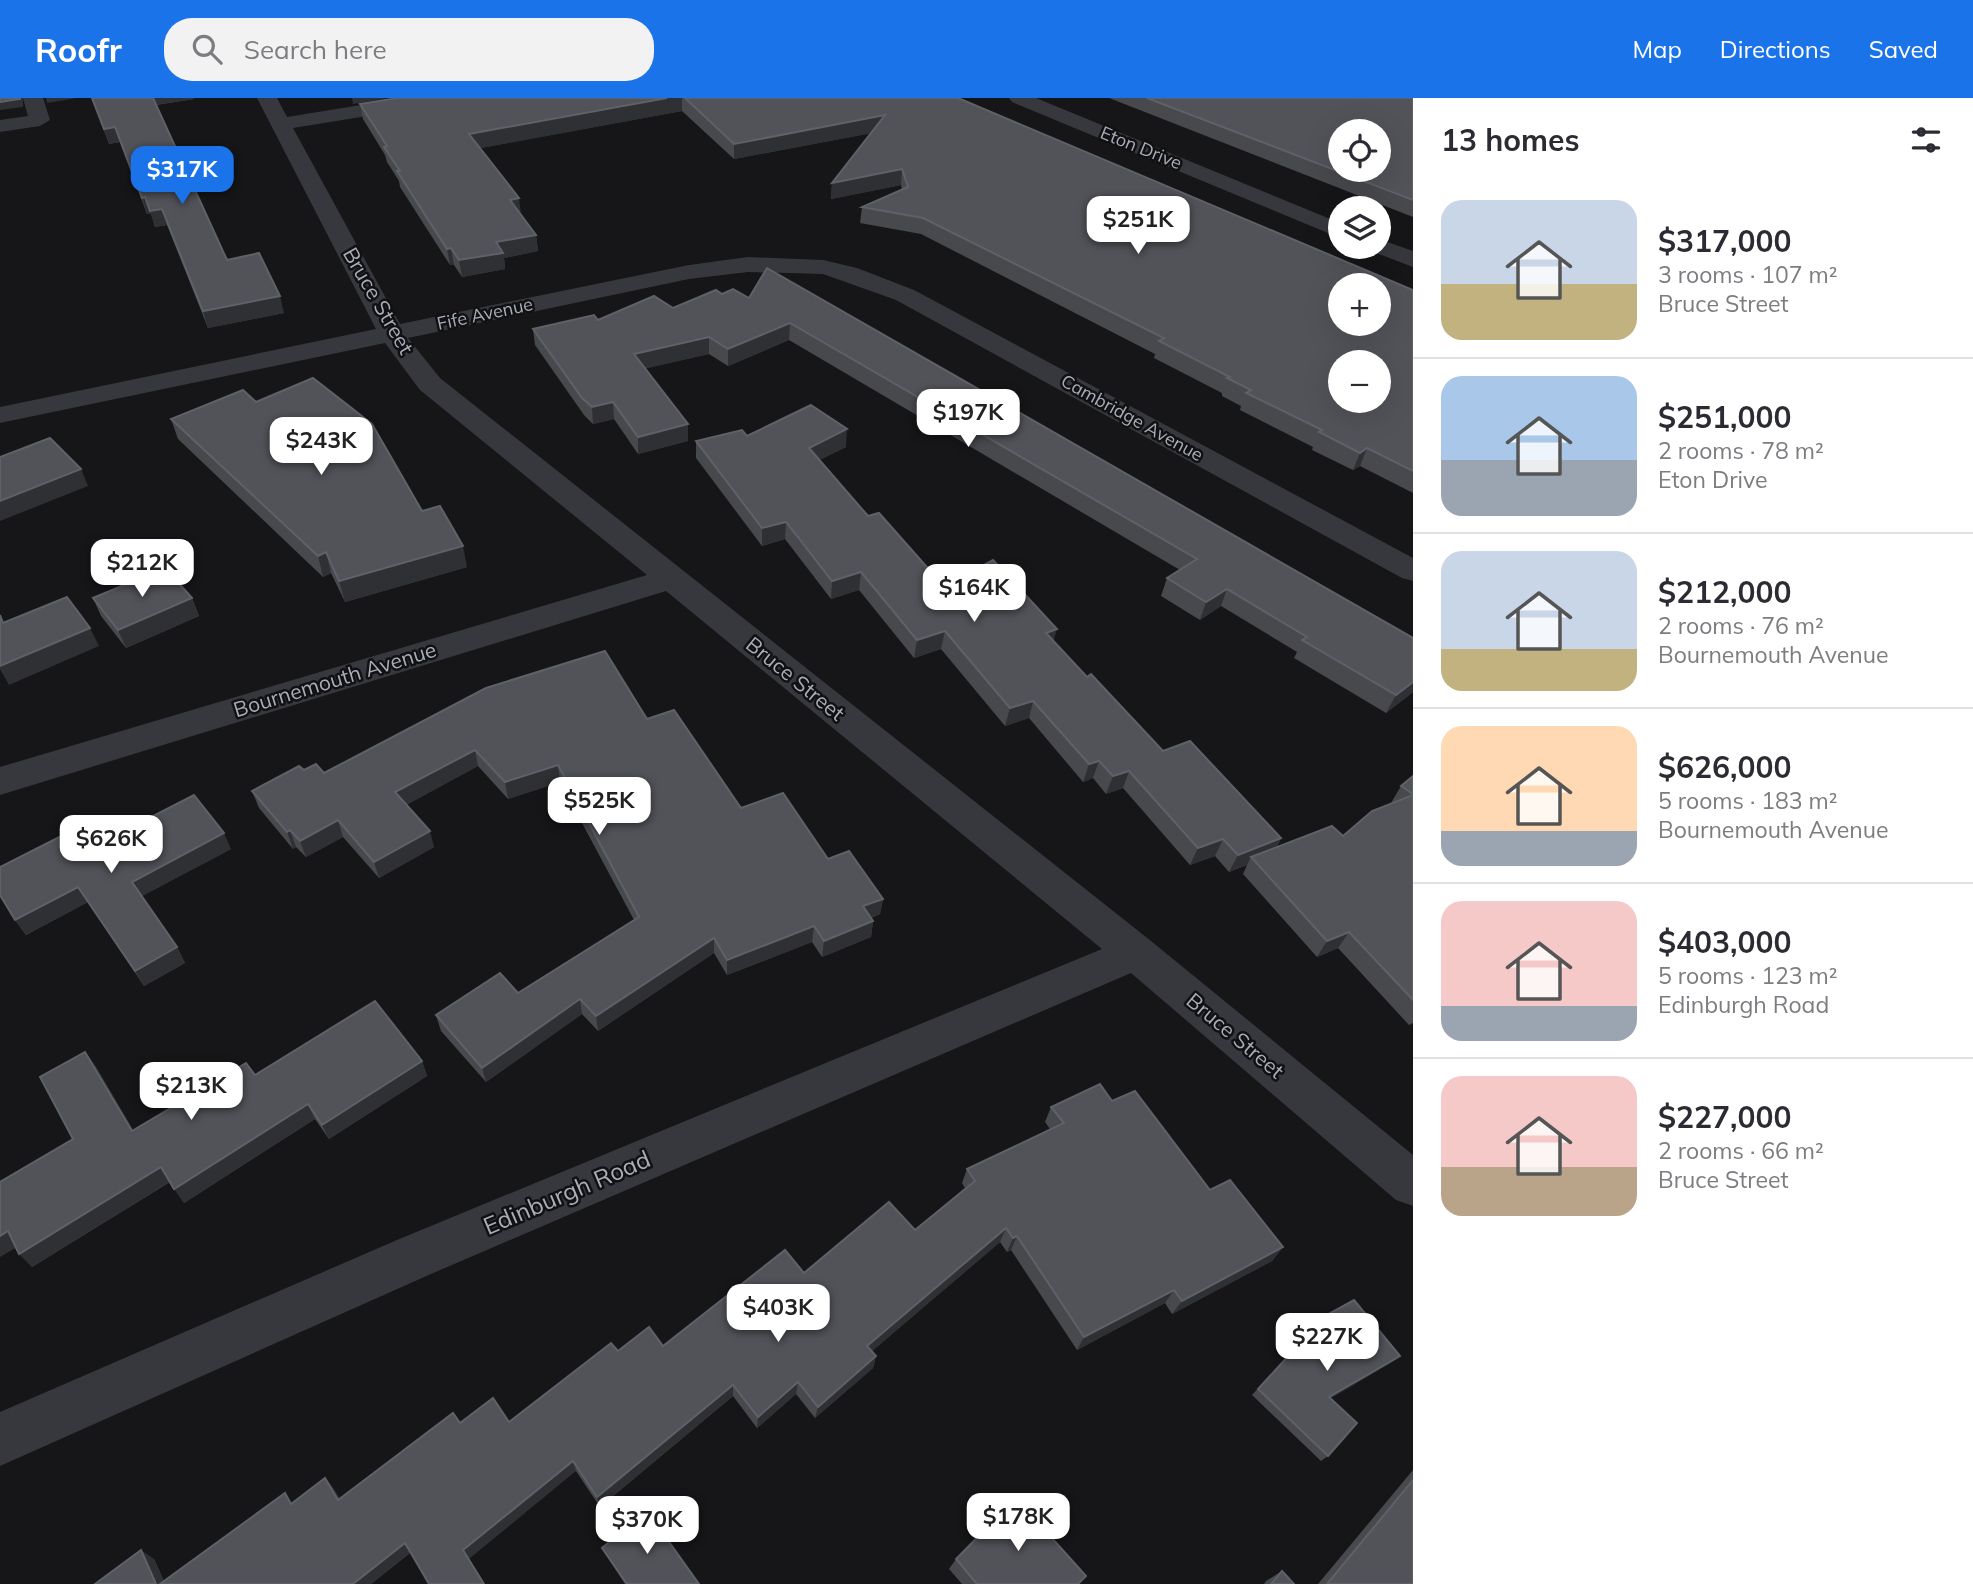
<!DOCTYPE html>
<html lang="en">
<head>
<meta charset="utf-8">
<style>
	:root { --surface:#fff; --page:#f2f2f3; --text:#2b2b33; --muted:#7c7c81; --line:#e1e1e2; --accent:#1a73e8 }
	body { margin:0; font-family:Mulish,sans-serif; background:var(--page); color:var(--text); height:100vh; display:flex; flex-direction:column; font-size:26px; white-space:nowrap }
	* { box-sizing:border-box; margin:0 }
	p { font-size:23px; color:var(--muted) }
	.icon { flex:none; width:38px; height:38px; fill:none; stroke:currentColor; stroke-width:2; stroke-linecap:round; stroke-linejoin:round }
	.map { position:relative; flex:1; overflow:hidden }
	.sheet { display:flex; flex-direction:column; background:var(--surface); width:560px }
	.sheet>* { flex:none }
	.tools { position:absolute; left:1328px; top:21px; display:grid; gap:14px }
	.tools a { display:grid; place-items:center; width:63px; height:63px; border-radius:50%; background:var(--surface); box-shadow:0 7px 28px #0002; font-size:35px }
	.price { position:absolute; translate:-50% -60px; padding:0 16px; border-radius:14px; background:#fff; color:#222; font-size:23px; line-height:46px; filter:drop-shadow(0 2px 4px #0008) }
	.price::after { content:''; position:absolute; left:50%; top:42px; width:21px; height:16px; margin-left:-10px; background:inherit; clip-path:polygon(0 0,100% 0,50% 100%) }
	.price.current { background:var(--accent); color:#fff }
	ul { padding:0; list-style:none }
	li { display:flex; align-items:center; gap:21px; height:175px; padding:0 28px }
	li+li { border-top:2px solid var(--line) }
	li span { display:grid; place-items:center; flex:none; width:196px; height:140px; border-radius:21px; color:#555 }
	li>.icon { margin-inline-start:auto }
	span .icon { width:84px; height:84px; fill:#fffc; stroke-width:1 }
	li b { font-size:30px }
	h2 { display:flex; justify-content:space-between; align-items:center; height:84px; padding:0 28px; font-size:30px }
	header { display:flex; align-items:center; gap:42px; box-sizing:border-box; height:98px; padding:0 35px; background:var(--accent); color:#fff }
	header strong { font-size:33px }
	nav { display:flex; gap:38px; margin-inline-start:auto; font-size:24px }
	.search { width:490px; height:63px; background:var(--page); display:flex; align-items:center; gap:18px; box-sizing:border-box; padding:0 24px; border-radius:28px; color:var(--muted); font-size:26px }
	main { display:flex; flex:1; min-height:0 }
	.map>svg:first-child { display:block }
</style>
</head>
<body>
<header>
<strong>Roofr</strong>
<div class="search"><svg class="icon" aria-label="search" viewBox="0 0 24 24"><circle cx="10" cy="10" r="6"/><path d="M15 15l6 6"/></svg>Search here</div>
<nav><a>Map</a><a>Directions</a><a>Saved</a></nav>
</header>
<main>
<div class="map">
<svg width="1413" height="1486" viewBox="0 0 1413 1486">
	<rect width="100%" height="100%" fill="#161618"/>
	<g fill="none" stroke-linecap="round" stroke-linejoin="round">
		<g fill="#37383d" fill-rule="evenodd">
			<polygon points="23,0 43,0 50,22 40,28 0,34 0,22 28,18"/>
			<polygon points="257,0 277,0 287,19 404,0 451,0 441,6 293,30 400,226 689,167 748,159 823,162 857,170 914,192 1413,460 1413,483 1402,480 896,202 823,176 748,174 689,181 408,240 440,280 1151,843 1413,1057 1413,1108 1396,1102 1131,875 431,1176 0,1368 0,1314 397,1142 1102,851 666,493 0,697 0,669 647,477 420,292 385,245 0,325 0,309 376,231"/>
			<polygon points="1009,0 1036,0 1340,125 1340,140 1012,4"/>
			<polygon points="1379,141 1413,153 1413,169 1371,153 1368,149 1379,149"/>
		</g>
	</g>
	<g fill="#47494d">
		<polygon points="92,0 193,0 194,1 156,7 227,162 284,215 208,230 167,127 155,129 151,116 147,116 120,44 109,46"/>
		<polygon points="398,0 958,0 1413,192 1413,395 1360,368 1353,372 1312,352 1313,349 1240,312 1241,308 1222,298 1222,295 1154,260 1155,256 921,136 860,125 862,109 902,91 901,87 831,101 832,85 871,35 734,61 682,13 480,50 521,116 536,137 538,153 504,160 505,171 462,179 454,167 450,167 400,89 399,83 387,64 385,57 363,21 360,6"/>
		<polygon points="1109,0 1413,0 1413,119"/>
		<polygon points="722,196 749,200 1413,540 1413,594 1386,615 1294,560 1297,554 1221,508 1200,522 1161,498 1167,480 1180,472 789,242 728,268 709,256 646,270 688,343 638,356 614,321 593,326 584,317 535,247 533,231 598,222 673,210"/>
		<polygon points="256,304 422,413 467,469 345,504 331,475 323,479 178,341 171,321"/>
		<polygon points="747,338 846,349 819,362 868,418 933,476 947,487 1054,544 1087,579 1163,653 1281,740 1277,749 1343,738 1392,705 1391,705 1401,688 1413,678 1413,925 1409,927 1338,850 1317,859 1243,776 1247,767 1229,774 1215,758 1190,767 1123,690 1106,696 1093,680 1083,684 1029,620 1005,628 941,551 914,560 859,492 831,501 785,441 762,448 696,360 696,343"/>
		<polygon points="93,500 192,500 199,518 126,550 101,518"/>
		<polygon points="647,621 741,710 828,761 883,801 880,816 871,820 873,823 871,839 822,859 812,844 727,877 714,855 598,933 582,916 486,984 441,933 436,917 518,895 634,822 560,684 508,701 478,668 406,707 434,749 379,780 343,739 306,759 296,749 293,751 259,710 252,693 304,672 324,675"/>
		<polygon points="89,751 231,751 142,798 177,849 185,865 144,888 88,804 26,837 15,822"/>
		<polygon points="85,954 96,969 133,1032 255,977 422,963 427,978 329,1041 315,1021 184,1105 170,1084 32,1169 16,1150 73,1041"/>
		<polygon points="1112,1003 1210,1092 1283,1149 1272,1163 1172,1216 1165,1205 1077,1252 1011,1152 1007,1154 1000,1144 872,1253 876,1258 873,1270 815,1320 796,1296 757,1330 733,1298 600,1409 576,1373 410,1455 371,1486 95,1486 154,1461 164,1483 293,1404 325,1380 333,1390 340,1401 460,1325 509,1324 618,1253 663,1248 804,1175 915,1132 965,1090 962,1085 967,1071 1050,1031 1045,1024 1051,1009"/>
		<polygon points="1294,1235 1400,1258 1392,1264 1331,1300 1328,1358 1321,1363 1252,1297 1295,1250 1288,1242"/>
		<polygon points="1413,1372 1413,1486 1318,1486"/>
		<polygon points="602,1450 699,1486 625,1486 604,1454"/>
		<polygon points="956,1461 1078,1486 962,1486 949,1471"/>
		<polygon points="1282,1473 1294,1486 1264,1486 1266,1483"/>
	</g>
	<g fill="#2f3033">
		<polygon points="20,0 23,0 23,9 0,12 0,4"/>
		<polygon points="46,0 77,0 47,5"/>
		<polygon points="152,0 193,0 194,1 154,7"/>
		<polygon points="352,0 388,0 353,6"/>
		<polygon points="667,0 682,0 682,13 471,52 469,36"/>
		<polygon points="885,17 884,33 734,61 734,46"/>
		<polygon points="115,29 120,44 109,46 104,31"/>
		<polygon points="902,71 901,87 831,101 832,85"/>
		<polygon points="145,99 151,116 147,116 142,100"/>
		<polygon points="519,100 521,116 510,102"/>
		<polygon points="162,111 167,127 155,129 150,113"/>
		<polygon points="536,137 538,153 504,160 505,171 462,179 459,162 496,144"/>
		<polygon points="451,150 454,167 450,167 447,151"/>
		<polygon points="280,198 284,215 208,230 203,213"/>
		<polygon points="790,225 789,242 728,268 728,251"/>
		<polygon points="709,239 709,256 635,273 634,256"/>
		<polygon points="613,304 614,321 593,326 592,309"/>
		<polygon points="688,326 688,343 638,356 638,339"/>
		<polygon points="847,331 846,349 808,368 809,350"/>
		<polygon points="1367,350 1360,368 1353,372 1360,355"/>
		<polygon points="81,371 88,388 0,423 0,403"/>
		<polygon points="786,424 785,441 762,448 762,430"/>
		<polygon points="463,448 467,469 345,504 339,483"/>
		<polygon points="326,454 331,475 323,479 318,458"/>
		<polygon points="861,474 859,492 831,501 832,483"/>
		<polygon points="1227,491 1221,508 1200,522 1206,504"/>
		<polygon points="192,500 199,518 126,550 118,532"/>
		<polygon points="90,530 99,548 9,587 0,571 0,568"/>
		<polygon points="1057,531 1052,549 1046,535"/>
		<polygon points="945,533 941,551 914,560 917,542"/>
		<polygon points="1413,584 1413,594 1386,615 1396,597"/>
		<polygon points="1033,603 1029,620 1005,628 1010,610"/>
		<polygon points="475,652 478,668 399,711 395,694"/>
		<polygon points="1099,663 1093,680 1083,684 1089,666"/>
		<polygon points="558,667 560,684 508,701 505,684"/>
		<polygon points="1129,673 1123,690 1106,696 1113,678"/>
		<polygon points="338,722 343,739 306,759 300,743"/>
		<polygon points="290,732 296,749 293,751 287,734"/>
		<polygon points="430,733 434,749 379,780 374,764"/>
		<polygon points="224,735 231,751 140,799 132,784"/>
		<polygon points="1281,740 1272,758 1251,759 1247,767 1229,774 1238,757"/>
		<polygon points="1223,741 1215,758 1190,767 1198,750"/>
		<polygon points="78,789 88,804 26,837 15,822"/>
		<polygon points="883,801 880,816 861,824 863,808"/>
		<polygon points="873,823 871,839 822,859 824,843"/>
		<polygon points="814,828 812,844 727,877 727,862"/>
		<polygon points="1349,834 1338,850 1317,859 1327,843"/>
		<polygon points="714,840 714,855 598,933 596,918"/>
		<polygon points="177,849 185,865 144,888 135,873"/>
		<polygon points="580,901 582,916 486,984 482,970"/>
		<polygon points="85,954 96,969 142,1048 132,1033"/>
		<polygon points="422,963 427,978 329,1041 322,1027"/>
		<polygon points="308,1006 315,1021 184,1105 174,1091"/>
		<polygon points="161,1069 171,1083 32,1169 19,1156"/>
		<polygon points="1006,1130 1000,1144 864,1260 867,1248"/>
		<polygon points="8,1133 22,1146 0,1159 0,1138"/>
		<polygon points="1017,1138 1011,1152 1007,1154 1013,1140"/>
		<polygon points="1283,1149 1272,1163 1172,1216 1182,1203"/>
		<polygon points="1174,1192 1165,1205 1077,1252 1084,1239"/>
		<polygon points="876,1258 873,1270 815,1320 818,1309"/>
		<polygon points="1400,1258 1392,1264 1323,1305 1329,1299"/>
		<polygon points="798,1284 796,1296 757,1330 758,1319"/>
		<polygon points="733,1287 733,1298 600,1409 597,1399"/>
		<polygon points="573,1363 576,1373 469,1461 463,1452"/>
		<polygon points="325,1380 333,1390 346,1412 338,1402"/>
		<polygon points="405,1445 411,1454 371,1486 353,1486"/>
		<polygon points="141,1452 154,1461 165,1486 156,1486"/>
	</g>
	<g fill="#525359" stroke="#5f6168" stroke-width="2" fill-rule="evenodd">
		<polygon points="0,0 20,0 20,1 0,4"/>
		<polygon points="92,0 153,0 227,162 259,155 280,198 203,213 162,111 150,113 145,99 142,100 115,29 104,31"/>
		<polygon points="398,0 667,0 469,36 519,100 510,102 536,137 496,144 503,155 459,162 451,150 447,151 397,73 400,73 384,49 387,48 360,6"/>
		<path d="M685 0H958L1413 192V373L1367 350 1360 355 1319 334 1322 332 1246 295 1251 292 1227 280 1230 279 1159 243 1164 240 923 120 862 109 908 89 902 71 832 85 885 17 734 46ZM1340 187H1379V226H1340ZM1340 264H1379V303H1340Z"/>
		<path d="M1147 0H1413V102ZM1340 33H1379V72H1340Z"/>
		<polygon points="767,170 1413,540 1413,584 1396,597 1302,542 1307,539 1227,491 1206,504 1167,480 1197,461 790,225 728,251 709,239 634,256 688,326 638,339 613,304 592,309 582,300 533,231 594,217 598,222 654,198 673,210 716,192 722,196 733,191 749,200"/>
		<polygon points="313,280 372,326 422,413 440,408 463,448 339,483 326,454 318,458 171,321 243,292 256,304"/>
		<polygon points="811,307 847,331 809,350 868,418 879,415 933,476 936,475 947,487 993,462 1057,531 1046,535 1087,579 1091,576 1163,653 1190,643 1281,740 1238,757 1223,741 1198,750 1129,673 1113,678 1099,663 1089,666 1033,603 1010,610 945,533 917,542 861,474 832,483 786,424 762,430 696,343 742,332 747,338"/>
		<polygon points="50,340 81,371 0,403 0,359"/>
		<polygon points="165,470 192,500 118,532 93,500"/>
		<polygon points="67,499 90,530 0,568 0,517 3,525"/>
		<polygon points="605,553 647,621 674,612 741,710 783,695 828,761 849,753 883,801 863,808 873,823 824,843 814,828 727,862 714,840 596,918 580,901 482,970 436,917 500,875 518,895 639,819 558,667 505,684 475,652 395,694 430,733 374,764 338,722 300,743 290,732 287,734 252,693 299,668 304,672 316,666 324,675 486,590"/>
		<polygon points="1413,678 1413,696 1401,688"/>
		<polygon points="194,697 224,735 132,784 177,849 135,873 78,789 15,822 0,797 0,769 75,731 89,751"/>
		<polygon points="1413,697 1413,902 1349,834 1327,843 1251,759 1332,728 1343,738 1372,713"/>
		<polygon points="375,903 422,963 322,1027 308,1006 174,1091 161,1069 19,1156 8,1133 0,1138 0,1084 73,1041 40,979 85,954 132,1033 246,965 255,977"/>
		<polygon points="1100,986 1112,1003 1135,993 1210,1092 1230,1082 1283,1149 1182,1203 1174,1192 1084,1239 1017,1138 1013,1140 1006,1130 867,1248 876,1258 818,1309 798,1284 758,1319 733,1287 597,1399 573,1363 463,1452 484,1486 429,1486 405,1445 353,1486 160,1486 285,1395 291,1406 325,1380 338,1402 453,1315 460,1325 493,1300 509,1324 611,1245 618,1253 649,1229 663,1248 785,1152 804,1175 889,1104 915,1132 975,1083 967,1071 1064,1025 1051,1009"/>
		<polygon points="1354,1202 1400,1258 1329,1299 1357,1325 1328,1358 1258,1291 1301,1244 1294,1235"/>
		<polygon points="1413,1382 1413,1486 1327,1486"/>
		<polygon points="1016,1400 1086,1478 1078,1486 977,1486 956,1461"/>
		<polygon points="647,1413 699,1486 627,1486 602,1450"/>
		<polygon points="141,1452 156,1486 95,1486"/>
		<polygon points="1282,1473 1294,1486 1271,1486"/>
	</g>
	<g text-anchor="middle" stroke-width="5" stroke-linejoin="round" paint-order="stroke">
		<g font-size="18" fill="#a8adb8" stroke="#111113">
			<text transform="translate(1141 50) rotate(22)" y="6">Eton Drive</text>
			<text transform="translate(485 216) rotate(-12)" y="6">Fife Avenue</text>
			<text transform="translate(1132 320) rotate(29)" y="6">Cambridge Avenue</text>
		</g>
		<g font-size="21" fill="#a8adb8" stroke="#111113">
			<text transform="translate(378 203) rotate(60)" y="7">Bruce Street</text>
			<text transform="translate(795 581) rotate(39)" y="7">Bruce Street</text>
			<text transform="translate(335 582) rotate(-17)" y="7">Bournemouth Avenue</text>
			<text transform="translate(1235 938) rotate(40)" y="7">Bruce Street</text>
		</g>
		<g font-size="24" fill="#a8adb8" stroke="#111113">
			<text transform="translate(567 1095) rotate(-23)" y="8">Edinburgh Road</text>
		</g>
	</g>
</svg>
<div class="tools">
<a><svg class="icon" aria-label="locate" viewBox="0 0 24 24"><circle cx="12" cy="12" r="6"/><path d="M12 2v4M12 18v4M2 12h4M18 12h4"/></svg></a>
<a><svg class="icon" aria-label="layers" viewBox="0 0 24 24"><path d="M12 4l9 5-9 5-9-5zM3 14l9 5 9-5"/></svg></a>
<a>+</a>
<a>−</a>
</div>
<b class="price current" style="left:182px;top:108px">$317K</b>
<b class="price" style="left:1138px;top:158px">$251K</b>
<b class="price" style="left:968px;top:351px">$197K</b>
<b class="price" style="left:321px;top:379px">$243K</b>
<b class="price" style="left:142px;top:501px">$212K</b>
<b class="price" style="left:974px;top:526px">$164K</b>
<b class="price" style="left:599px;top:739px">$525K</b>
<b class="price" style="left:111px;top:777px">$626K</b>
<b class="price" style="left:191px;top:1024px">$213K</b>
<b class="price" style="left:778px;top:1246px">$403K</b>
<b class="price" style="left:1327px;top:1275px">$227K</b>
<b class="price" style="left:1018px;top:1455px">$178K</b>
<b class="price" style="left:647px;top:1458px">$370K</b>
</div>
<section class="sheet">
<h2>13 homes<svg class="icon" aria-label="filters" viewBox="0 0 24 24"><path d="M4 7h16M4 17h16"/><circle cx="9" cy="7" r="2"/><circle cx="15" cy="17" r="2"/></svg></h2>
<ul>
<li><span style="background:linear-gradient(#c9d6e8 60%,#c2b280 0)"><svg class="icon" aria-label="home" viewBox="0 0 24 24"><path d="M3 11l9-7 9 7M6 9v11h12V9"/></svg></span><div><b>$317,000</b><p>3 rooms · 107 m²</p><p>Bruce Street</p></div></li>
<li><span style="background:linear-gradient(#a9c7e8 60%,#9aa5b1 0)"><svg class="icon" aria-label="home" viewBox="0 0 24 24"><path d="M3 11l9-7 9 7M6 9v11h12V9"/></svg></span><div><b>$251,000</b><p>2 rooms · 78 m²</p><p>Eton Drive</p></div></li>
<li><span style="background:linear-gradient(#c9d6e8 70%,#c2b280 0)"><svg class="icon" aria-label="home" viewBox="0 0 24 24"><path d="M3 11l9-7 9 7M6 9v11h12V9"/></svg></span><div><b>$212,000</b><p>2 rooms · 76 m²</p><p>Bournemouth Avenue</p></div></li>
<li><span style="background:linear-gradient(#ffd9b3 75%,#9aa5b1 0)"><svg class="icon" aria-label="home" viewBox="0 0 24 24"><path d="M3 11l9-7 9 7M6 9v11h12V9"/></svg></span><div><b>$626,000</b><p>5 rooms · 183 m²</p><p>Bournemouth Avenue</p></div></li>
<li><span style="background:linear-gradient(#f6c9c9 75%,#9aa5b1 0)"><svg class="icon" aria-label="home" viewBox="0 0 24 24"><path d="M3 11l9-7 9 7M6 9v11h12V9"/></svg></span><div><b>$403,000</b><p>5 rooms · 123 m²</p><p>Edinburgh Road</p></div></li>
<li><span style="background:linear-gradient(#f6c9c9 65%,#b9a48a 0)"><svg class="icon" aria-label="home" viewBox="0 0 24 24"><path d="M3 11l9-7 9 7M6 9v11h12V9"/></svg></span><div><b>$227,000</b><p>2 rooms · 66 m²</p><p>Bruce Street</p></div></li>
</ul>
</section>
</main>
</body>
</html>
